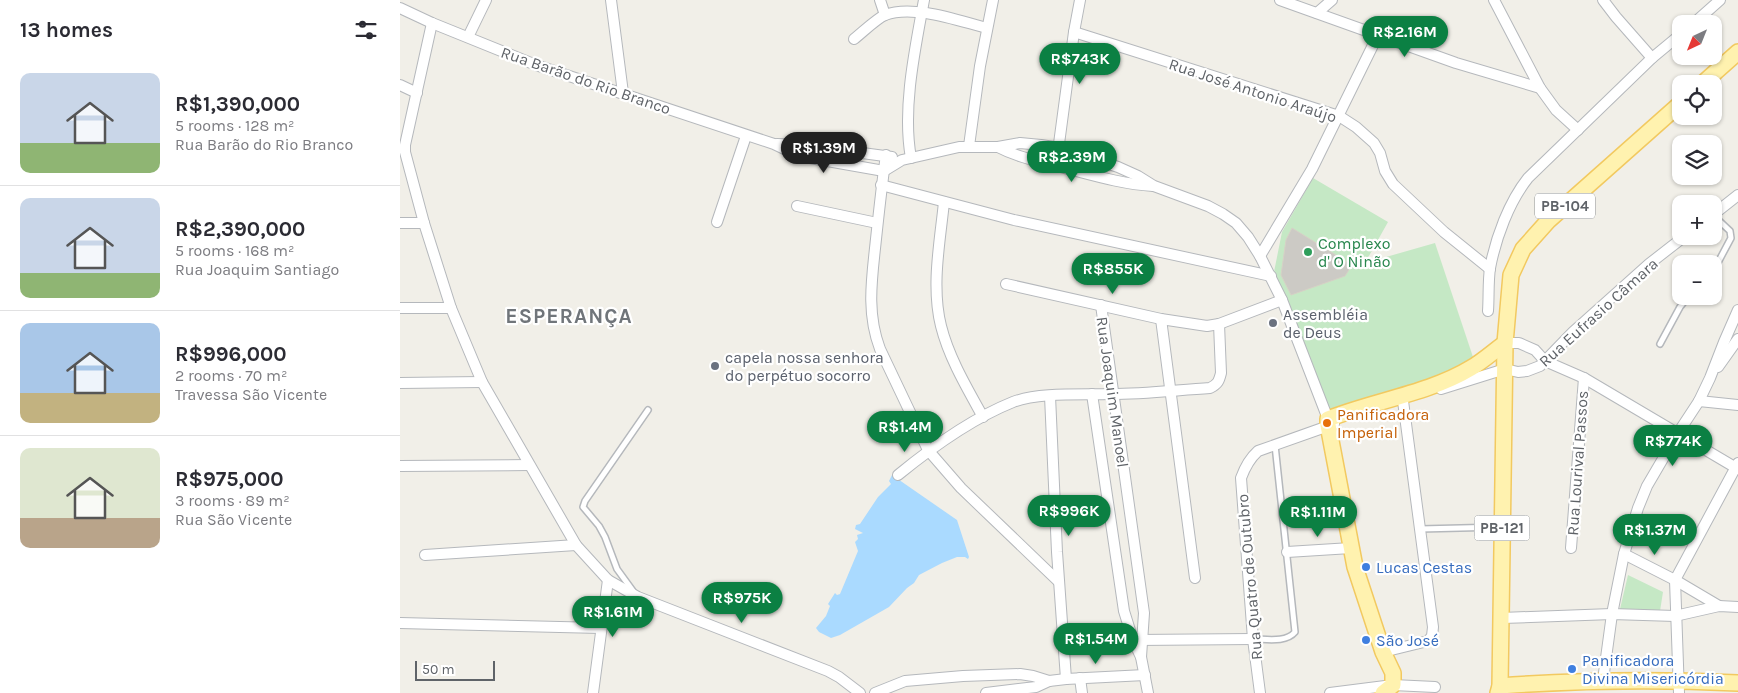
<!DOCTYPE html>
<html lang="en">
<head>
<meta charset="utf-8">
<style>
	:root { --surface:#fff; --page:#f7f7f7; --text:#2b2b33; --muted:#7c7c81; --line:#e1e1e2; --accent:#0b8043 }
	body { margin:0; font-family:Karla,sans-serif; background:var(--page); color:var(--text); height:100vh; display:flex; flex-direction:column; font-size:19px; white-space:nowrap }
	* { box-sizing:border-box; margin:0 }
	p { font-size:16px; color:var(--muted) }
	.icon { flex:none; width:28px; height:28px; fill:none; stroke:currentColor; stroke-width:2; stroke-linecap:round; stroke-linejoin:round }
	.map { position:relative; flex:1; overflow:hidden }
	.drawer { display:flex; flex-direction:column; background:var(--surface); width:400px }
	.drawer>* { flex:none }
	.needle { width:32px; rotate:223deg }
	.tools { position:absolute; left:1272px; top:15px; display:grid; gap:10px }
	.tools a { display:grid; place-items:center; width:50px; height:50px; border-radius:10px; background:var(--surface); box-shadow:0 1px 4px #0004; font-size:25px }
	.scale { position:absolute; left:15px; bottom:12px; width:80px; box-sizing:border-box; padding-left:5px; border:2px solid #5f6368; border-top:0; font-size:14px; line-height:18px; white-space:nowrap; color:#5f6368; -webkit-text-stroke:4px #fff; paint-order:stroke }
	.price { position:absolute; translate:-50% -42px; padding:0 11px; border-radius:18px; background:var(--accent); color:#fff; font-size:16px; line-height:32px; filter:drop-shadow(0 1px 2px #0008) }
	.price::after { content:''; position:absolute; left:50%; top:30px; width:15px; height:11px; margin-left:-8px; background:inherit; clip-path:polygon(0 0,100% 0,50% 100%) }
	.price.current { background:#222; color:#fff }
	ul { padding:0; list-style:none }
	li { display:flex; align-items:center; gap:15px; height:125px; padding:0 20px }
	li+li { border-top:1px solid var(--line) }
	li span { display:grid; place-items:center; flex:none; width:140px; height:100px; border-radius:10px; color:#555 }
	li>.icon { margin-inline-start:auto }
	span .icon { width:60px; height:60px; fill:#fffc; stroke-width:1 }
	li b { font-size:21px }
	h2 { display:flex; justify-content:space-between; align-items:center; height:60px; padding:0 20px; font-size:21px }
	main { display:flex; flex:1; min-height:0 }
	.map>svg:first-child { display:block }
</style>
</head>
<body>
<main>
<section class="drawer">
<h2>13 homes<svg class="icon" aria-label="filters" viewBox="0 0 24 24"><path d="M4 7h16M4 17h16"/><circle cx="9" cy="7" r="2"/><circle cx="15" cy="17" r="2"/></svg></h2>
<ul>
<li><span style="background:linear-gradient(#c9d6e8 70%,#8fb573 0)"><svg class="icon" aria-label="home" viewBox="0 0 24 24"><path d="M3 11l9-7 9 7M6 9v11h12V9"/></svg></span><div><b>R$1,390,000</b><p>5 rooms · 128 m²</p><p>Rua Barão do Rio Branco</p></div></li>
<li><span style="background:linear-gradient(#c9d6e8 75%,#8fb573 0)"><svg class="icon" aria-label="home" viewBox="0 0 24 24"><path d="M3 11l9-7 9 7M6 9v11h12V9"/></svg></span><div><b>R$2,390,000</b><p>5 rooms · 168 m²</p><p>Rua Joaquim Santiago</p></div></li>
<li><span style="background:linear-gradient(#a9c7e8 70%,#c2b280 0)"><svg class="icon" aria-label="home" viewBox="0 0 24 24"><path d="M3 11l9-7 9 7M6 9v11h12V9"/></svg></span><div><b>R$996,000</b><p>2 rooms · 70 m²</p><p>Travessa São Vicente</p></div></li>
<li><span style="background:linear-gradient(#dfe7d0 70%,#b9a48a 0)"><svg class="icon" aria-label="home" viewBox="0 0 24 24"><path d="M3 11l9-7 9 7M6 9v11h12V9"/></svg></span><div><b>R$975,000</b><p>3 rooms · 89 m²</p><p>Rua São Vicente</p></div></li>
</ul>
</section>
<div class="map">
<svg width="1338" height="693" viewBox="0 0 1338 693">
	<rect width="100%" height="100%" fill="#f1efe8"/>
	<g fill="#c5e8c5">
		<polygon points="913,178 988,222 965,263 1035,243 1075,363 1058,372 933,412 921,399 873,277 882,232"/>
		<polygon points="1228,575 1263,592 1260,611 1220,609"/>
	</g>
	<polygon fill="#aadaff" points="492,475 557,520 569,557 568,559 565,557 557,557 542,563 519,575 514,583 507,588 489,607 440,635 431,638 419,632 416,628 426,616 430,606 428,604 435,593 437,595 440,594 458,551 455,542 458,539 457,535 463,533 455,529 456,525 460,524 478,497 491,484 489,481"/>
	<polygon fill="#cccac5" stroke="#d6d1c6" points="892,228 952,265 945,276 891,295 881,275 886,240"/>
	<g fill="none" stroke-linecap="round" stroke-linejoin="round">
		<defs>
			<g id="lane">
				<polyline points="1314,216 1330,231 1331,238 1314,270"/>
				<polyline points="1260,344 1280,307 1289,296"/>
				<polyline points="1020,529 1101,527"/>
				<polyline points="233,591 217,569 205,537 199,526 183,507 185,501 248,410"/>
				<path d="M853 639C866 639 886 643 895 632L875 445"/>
			</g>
			<g id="street">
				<polyline points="211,0 223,93"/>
				<polyline points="480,0 485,15"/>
				<polyline points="880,0 1056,63 1140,88"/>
				<polyline points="1094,0 1140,88 1156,110 1178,130"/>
				<polyline points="1203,0 1216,17 1252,58"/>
				<polyline points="0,8 32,23 136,65 374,144 399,156 484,171 502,160 559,147 598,147 620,143 641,145 660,148 718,167 738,176 754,186 808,206 823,214 836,223 848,237 860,256 882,300 928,419"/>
				<polyline points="917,13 932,0"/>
				<polyline points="32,23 5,145 5,152 24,223 51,308 82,382 176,545 208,580 238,597 428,671 439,677 460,693"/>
				<polyline points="1293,24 1320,0"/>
				<polyline points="674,32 939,116 956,127 974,143 980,153 985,171 993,184 1044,232 1090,269"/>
				<polyline points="68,37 86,0"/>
				<path d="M454 39C463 32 476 19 485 15 513 4 559 21 587 28"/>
				<polyline points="0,85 17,93"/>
				<polyline points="377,144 403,145 492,157"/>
				<polyline points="569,146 580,66 593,0"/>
				<path d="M598 147C617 157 637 161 657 166 689 174 720 184 753 186"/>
				<path d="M486 155C482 183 479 211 476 239 472 278 466 312 480 349L528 450 561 488 659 582"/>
				<path d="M511 158C502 109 515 49 524 0"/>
				<polyline points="656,166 674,32 680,0"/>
				<polyline points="481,185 614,220 871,276"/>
				<path d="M544 202C540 242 531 286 541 326 549 358 567 388 583 417"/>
				<polyline points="397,206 477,223"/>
				<polyline points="1314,214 1338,195"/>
				<polyline points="317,222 346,136"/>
				<polyline points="0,223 24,223"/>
				<polyline points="860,256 912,169 978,35"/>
				<polyline points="606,284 761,319 807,326 819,324 882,300"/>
				<polyline points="701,305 744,613 741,657"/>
				<polyline points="0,308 51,308"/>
				<path d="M1088 311C1089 297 1088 282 1090 268 1096 237 1109 202 1128 178L1252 58 1281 34"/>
				<polyline points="761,319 795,578"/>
				<polyline points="1105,343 1119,343 1135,350 1145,361 1184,378 1338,469"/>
				<polyline points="1318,367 1338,339"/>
				<polyline points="0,383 82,382"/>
				<polyline points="1041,389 1105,369 1118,372 1127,371 1140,366 1173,332 1249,264 1285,236"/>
				<polyline points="692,394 724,611 733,640 741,657 748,693"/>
				<polyline points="650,396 657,552 666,679"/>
				<polyline points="1299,401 1338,405"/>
				<polyline points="0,466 129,465"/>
				<path d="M498 475C531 448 573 418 613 402 639 392 683 395 711 394 744 394 777 390 810 388 818 384 819 381 821 373L819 324"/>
				<polyline points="1171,548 1184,378"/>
				<polyline points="887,552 951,548"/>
				<polyline points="1224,554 1275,580 1319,606"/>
				<polyline points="25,555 176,545"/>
				<polyline points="1102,618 1212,614 1275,616 1319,606 1338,607"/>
				<polyline points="0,623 201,628"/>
				<polyline points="736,640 853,639"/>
				<polyline points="983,652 1028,641 1032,636 1033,627 1003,401"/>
				<polyline points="680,678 682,693"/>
				<polyline points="1203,680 1212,614 1224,554 1238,508 1247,486 1278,433 1299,401 1310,378 1324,342 1338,310"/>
				<polyline points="193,693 208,580"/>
				<polyline points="475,693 505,681 563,676 620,674 633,676 649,681"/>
				<polyline points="586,693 636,687 649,681 666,679 745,675"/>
				<path d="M860 693 853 639 841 478C845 467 849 459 858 451L934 424"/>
				<polyline points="930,693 993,685 1035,687"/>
				<polyline points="1279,693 1275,580 1338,463"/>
			</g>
			<g id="primary">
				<polyline points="1302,84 1338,52"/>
				<path d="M1100 686C1180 680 1258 679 1338 683"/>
				<path d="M983 693 993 685V673L983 652 955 567 928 425V419C973 401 1030 393 1071 368 1083 361 1094 351 1105 343"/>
				<polyline points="1098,693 1100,686 1105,343 1111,275 1123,249 1148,221 1281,103"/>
			</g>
		</defs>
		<use href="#lane" stroke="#b5b8bc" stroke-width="8"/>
		<use href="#street" stroke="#b5b8bc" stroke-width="12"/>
		<use href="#primary" stroke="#f2c960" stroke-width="18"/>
		<use href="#lane" stroke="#fff" stroke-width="5"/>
		<use href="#street" stroke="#fff" stroke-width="10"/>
		<use href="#primary" stroke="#fff2af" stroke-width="15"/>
	</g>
	<circle fill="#2e9e5b" stroke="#fff" stroke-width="2" cx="908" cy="252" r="5"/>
	<g fill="#6b7280" stroke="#fff" stroke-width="2">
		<circle cx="873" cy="323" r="5"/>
		<circle cx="315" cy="366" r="5"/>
	</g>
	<circle fill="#e8710a" stroke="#fff" stroke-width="2" cx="927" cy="423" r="5"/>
	<g fill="#3f7fe0" stroke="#fff" stroke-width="2">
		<circle cx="966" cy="567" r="5"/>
		<circle cx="966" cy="640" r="5"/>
		<circle cx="1172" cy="669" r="5"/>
	</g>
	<g text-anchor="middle" stroke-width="4.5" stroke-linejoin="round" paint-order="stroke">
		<g fill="#fff" stroke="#8f9295" stroke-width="1">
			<rect x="1135" y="193.5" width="60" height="25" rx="4"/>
			<rect x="1074.5" y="515.5" width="55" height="25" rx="4"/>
		</g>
		<g font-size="15" font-weight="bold" fill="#5f6368">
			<text x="1165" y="211">PB-104</text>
			<text x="1102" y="533">PB-121</text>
		</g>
		<g font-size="16" fill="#5f6368" stroke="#fff">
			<text transform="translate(186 80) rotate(19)" y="6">Rua Barão do Rio Branco</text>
			<text transform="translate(853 90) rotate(18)" y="6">Rua José Antonio Araújo</text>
			<text transform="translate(1198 312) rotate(-42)" y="6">Rua Eufrasio Câmara</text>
			<text transform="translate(713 392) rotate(82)" y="6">Rua Joaquim Manoel</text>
			<text transform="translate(1177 463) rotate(-86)" y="6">Rua Lourival Passos</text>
			<text transform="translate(849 577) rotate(-95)" y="6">Rua Quatro de Outubro</text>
		</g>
		<g font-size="16" fill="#27864d" stroke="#fff" text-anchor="start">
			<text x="918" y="249">Complexo<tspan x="918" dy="18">d' O Ninão</tspan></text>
		</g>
		<g font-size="16" fill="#5b616d" stroke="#fff" text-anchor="start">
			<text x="883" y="320">Assembléia<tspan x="883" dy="18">de Deus</tspan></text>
			<text x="325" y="363">capela nossa senhora<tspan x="325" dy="18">do perpétuo socorro</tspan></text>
		</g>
		<g font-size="16" fill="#c56008" stroke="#fff" text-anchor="start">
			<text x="937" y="420">Panificadora<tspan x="937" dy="18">Imperial</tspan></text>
		</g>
		<g font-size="16" fill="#366cbe" stroke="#fff" text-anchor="start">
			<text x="976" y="573">Lucas Cestas</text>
			<text x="976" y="646">São José</text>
			<text x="1182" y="666">Panificadora<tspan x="1182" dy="18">Divina Misericórdia</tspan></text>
		</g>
		<g font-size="21" font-weight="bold" letter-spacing="1" fill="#70757a" stroke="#fff">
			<text x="169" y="323">ESPERANÇA</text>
		</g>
	</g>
</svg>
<div class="tools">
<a><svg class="needle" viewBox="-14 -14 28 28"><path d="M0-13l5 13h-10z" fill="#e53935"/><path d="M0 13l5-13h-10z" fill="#7c7c81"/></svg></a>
<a><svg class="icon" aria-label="locate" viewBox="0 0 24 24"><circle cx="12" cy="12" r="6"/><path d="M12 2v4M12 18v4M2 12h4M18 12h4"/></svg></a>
<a><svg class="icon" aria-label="layers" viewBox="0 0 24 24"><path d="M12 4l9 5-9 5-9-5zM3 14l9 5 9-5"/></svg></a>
<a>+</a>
<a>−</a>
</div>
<div class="scale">50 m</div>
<b class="price" style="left:1005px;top:58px">R$2.16M</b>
<b class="price" style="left:680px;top:85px">R$743K</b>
<b class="price current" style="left:424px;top:174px">R$1.39M</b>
<b class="price" style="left:672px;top:183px">R$2.39M</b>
<b class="price" style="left:713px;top:295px">R$855K</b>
<b class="price" style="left:505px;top:453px">R$1.4M</b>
<b class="price" style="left:1273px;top:467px">R$774K</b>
<b class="price" style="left:669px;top:537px">R$996K</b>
<b class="price" style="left:918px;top:538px">R$1.11M</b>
<b class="price" style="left:1255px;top:556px">R$1.37M</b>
<b class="price" style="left:342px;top:624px">R$975K</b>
<b class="price" style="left:213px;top:638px">R$1.61M</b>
<b class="price" style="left:696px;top:665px">R$1.54M</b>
</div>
</main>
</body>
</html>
